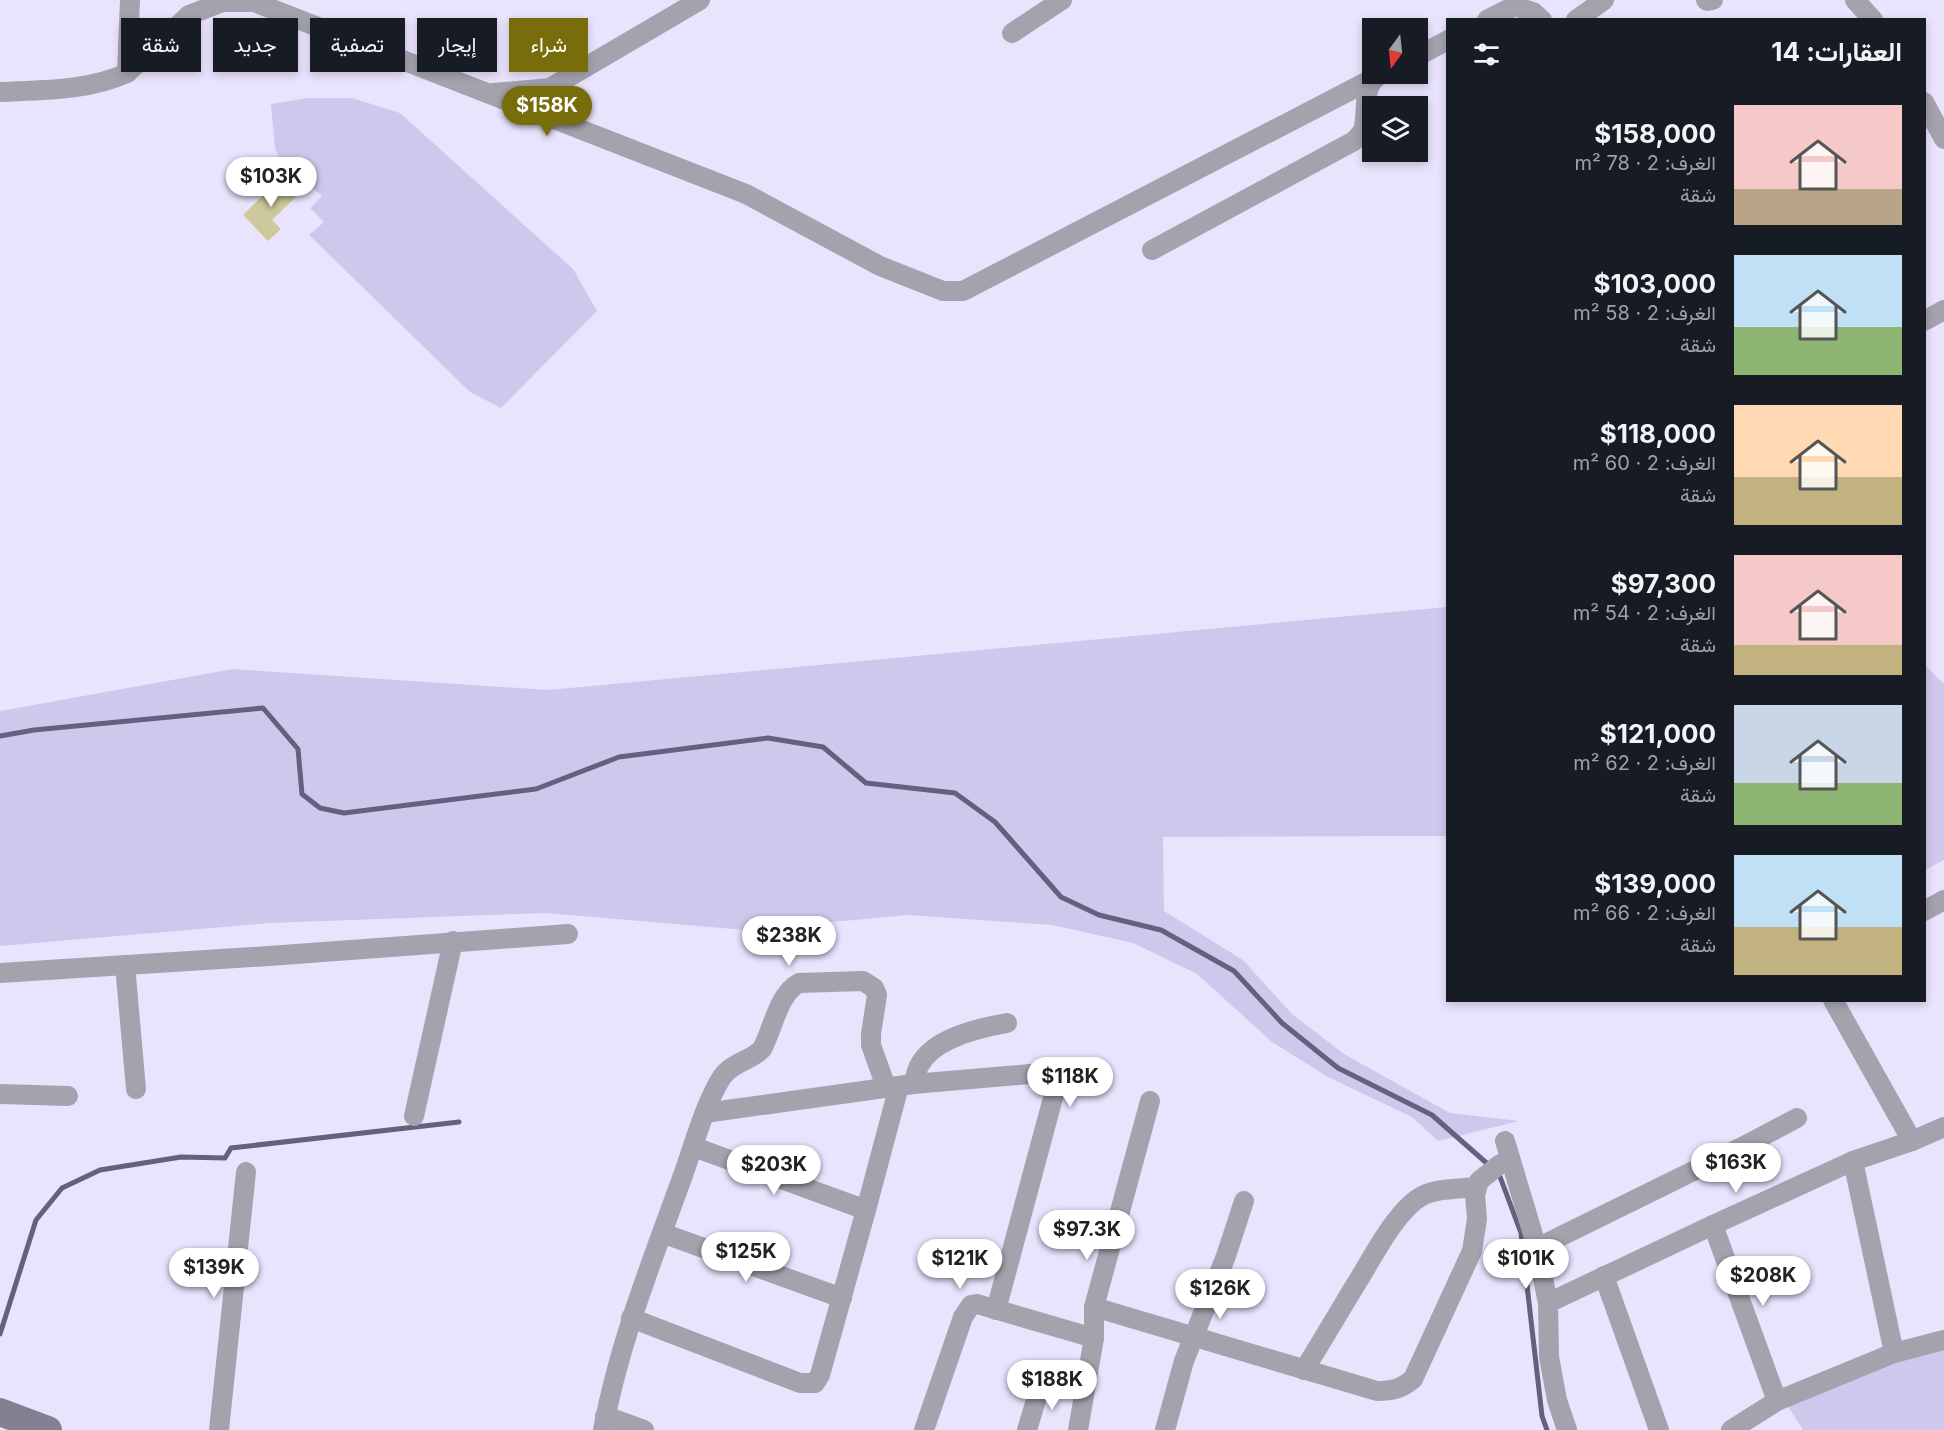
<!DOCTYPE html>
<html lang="ar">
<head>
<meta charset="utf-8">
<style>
	:root { --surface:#171b24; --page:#20242c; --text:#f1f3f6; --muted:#9ea1a6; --accent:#776e0b }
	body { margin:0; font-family:Inter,Vazirmatn,sans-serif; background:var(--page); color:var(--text); direction:rtl; height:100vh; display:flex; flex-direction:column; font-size:22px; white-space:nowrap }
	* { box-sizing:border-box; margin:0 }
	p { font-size:20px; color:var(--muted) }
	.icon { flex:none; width:33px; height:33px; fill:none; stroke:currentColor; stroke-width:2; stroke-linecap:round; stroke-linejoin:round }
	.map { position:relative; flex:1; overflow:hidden; direction:ltr }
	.details { position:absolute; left:1446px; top:18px; width:480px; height:984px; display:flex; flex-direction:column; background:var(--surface); border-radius:0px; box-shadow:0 3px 9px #0003; direction:rtl }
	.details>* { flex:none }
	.top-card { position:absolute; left:18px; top:18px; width:570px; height:54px; direction:rtl; display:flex; gap:12px }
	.needle { width:39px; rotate:195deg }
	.fabs { position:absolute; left:1362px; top:18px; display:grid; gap:12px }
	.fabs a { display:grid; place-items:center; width:66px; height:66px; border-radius:0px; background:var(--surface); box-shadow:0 3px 9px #0003; font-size:30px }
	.price { position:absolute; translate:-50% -51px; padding:0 14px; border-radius:21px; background:#fff; color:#222; font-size:20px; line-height:39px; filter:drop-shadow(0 2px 3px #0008) }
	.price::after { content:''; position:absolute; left:50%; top:36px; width:18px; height:14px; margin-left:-9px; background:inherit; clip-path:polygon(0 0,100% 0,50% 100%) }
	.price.on { background:var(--accent); color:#fff }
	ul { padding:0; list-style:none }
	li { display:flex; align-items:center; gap:18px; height:150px; padding:0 24px }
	li span { display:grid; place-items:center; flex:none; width:168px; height:120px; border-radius:0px; color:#555 }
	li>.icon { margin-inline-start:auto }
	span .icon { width:72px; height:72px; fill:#fffc; stroke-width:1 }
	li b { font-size:26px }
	h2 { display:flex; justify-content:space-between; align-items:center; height:72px; padding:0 24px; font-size:26px }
	.pill { padding:0 21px; border-radius:0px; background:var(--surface); box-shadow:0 3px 9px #0003; font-size:21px; line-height:54px }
	.pill.on { background:var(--accent); color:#fff }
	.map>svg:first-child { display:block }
</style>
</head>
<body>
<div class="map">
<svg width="1944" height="1430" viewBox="0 0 1944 1430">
	<rect width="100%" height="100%" fill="#e9e3fe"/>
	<g fill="#d0c8ec">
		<polygon points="308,98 352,98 400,113 573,269 597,311 501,408 470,392 309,235 324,222 310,208 322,196 282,164 275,148 271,104"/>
		<polygon points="1447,607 1447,836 1163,837 1164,911 1243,960 1292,1014 1344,1054 1450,1113 1519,1121 1438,1141 1412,1117 1328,1077 1272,1042 1197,974 1133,943 1052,925 908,915 745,930 546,913 270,923 0,946 0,711 233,669 548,690"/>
		<polygon points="1924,664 1944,684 1944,860 1925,870"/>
		<polygon points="1944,1344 1944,1430 1803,1430 1786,1403"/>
	</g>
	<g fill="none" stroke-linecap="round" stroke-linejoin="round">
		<g stroke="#665f7d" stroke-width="5">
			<polyline points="0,736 34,730 263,708 298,749 302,794 320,808 344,813 536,789 619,757 768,738 823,747 866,783 955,793 995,822 1061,897 1099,915 1161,930 1234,971 1282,1023 1338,1068 1432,1115 1499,1174 1521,1233 1542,1416 1547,1430"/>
			<polyline points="0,1334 36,1220 62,1188 100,1170 181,1157 225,1158 231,1148 459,1122"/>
		</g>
	</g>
	<polygon fill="#cdc99d" points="282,177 299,194 272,220 281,229 268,241 243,215"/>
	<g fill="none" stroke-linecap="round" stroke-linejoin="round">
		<g stroke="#a4a2ad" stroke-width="20">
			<polyline points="1706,0 1707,1 1713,0"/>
			<polyline points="1855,0 1873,20"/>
			<polyline points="1487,20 1514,6 1533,12 1542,20"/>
			<polyline points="1576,20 1604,0"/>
			<polyline points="1012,33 1062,0"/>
			<polyline points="1418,56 1448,40"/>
			<polyline points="127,73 189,15 223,2 254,2 746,194 880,266 943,291 963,291 1374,78"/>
			<path d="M0 92C42 90 88 91 127 73L130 0"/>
			<polyline points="493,93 550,88 700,0"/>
			<polyline points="1924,102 1944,139"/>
			<path d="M1152 250 1354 141C1357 138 1361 134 1363 130 1369 112 1360 86 1380 75"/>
			<polyline points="1924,321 1944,310"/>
			<polyline points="1924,911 1944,900"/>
			<polyline points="125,965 136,1089"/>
			<polyline points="0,973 269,956 568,934"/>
			<polyline points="1833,1000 1912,1141"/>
			<path d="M913 1084C915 1079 916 1072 919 1066 933 1038 979 1028 1007 1023"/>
			<polyline points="0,1094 68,1096"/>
			<polyline points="705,1113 913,1084 1030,1074 1049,1080 1053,1088 1053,1098 996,1310"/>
			<polyline points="414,1116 453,941"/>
			<polyline points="1505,1141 1537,1248 1548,1303 1549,1357 1557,1400 1567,1430"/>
			<polyline points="694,1147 866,1210"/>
			<polyline points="1853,1161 1894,1353"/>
			<polyline points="1713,1225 1777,1401"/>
			<polyline points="662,1233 842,1298"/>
			<polyline points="1537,1248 1740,1148 1797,1118"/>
			<polyline points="1604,1276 1659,1430"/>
			<polyline points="1548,1303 1713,1225 1853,1161 1912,1141 1944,1127"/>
			<path d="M1094 1307 1377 1391C1392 1391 1401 1389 1413 1379L1472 1251 1477 1219 1475 1195 1479 1181 1499 1165 1510 1159"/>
			<polyline points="631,1318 800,1383 815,1383 820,1375 866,1210 899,1086"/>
			<path d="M1304 1370C1322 1341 1339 1312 1356 1284 1372 1259 1396 1210 1422 1196 1438 1188 1459 1189 1476 1187"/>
			<polyline points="605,1416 644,1430"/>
			<polyline points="219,1430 246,1172"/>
			<path d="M603 1430C619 1343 652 1261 682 1178 693 1148 705 1103 722 1077 732 1062 751 1061 762 1049 773 1029 778 994 799 983L863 981 874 988 877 995 871 1034V1045L886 1087"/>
			<polyline points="924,1430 963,1317 971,1305 977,1304 1094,1338"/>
			<polyline points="1027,1430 1042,1380"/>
			<polyline points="1078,1430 1094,1338 1094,1307 1150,1101"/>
			<polyline points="1165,1430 1184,1361 1226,1256 1244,1201"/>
			<polyline points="1731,1430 1777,1401 1894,1353 1944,1340"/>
		</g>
		<polyline stroke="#848091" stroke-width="28" points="0,1412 48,1430"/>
	</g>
</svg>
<div class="fabs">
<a><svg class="needle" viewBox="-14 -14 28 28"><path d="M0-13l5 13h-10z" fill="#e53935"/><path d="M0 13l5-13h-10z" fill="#9ea1a6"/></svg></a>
<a><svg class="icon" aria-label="layers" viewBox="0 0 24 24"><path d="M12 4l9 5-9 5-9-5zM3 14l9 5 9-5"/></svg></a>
</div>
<b class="price on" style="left:547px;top:137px">$158K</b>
<b class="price" style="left:271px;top:208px">$103K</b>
<b class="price" style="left:789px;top:967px">$238K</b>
<b class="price" style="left:1070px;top:1108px">$118K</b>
<b class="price" style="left:1736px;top:1194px">$163K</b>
<b class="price" style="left:774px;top:1196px">$203K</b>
<b class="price" style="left:1087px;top:1261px">$97.3K</b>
<b class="price" style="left:746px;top:1283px">$125K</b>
<b class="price" style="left:960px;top:1290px">$121K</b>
<b class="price" style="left:1526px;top:1290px">$101K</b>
<b class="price" style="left:214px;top:1299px">$139K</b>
<b class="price" style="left:1763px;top:1307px">$208K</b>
<b class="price" style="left:1220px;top:1320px">$126K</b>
<b class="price" style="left:1052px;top:1411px">$188K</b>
<div class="top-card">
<a class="pill on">شراء</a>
<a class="pill">إيجار</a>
<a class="pill">تصفية</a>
<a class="pill">جديد</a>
<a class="pill">شقة</a>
</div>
<section class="details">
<h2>العقارات: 14<svg class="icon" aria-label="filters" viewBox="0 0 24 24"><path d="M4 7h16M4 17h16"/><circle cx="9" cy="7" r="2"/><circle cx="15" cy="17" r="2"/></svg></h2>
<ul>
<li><span style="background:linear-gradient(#f6c9c9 70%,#b9a48a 0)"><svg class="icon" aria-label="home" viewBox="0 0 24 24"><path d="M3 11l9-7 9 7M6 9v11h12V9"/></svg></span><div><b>$158,000</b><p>الغرف: 2 · 78 m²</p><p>شقة</p></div></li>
<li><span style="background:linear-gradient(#bfe0f5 60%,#8fb573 0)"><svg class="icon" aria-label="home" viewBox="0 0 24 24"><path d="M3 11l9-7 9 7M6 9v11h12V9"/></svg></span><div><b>$103,000</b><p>الغرف: 2 · 58 m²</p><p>شقة</p></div></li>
<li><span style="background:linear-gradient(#ffd9b3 60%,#c2b280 0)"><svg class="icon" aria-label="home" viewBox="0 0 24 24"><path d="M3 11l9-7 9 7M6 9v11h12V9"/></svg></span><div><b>$118,000</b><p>الغرف: 2 · 60 m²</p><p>شقة</p></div></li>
<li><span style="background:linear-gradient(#f6c9c9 75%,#c2b280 0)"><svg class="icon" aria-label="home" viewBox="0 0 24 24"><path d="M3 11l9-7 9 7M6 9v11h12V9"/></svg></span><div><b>$97,300</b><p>الغرف: 2 · 54 m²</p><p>شقة</p></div></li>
<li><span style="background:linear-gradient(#c9d6e8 65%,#8fb573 0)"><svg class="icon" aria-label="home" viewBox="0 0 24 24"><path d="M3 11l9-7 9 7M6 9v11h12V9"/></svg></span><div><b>$121,000</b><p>الغرف: 2 · 62 m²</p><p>شقة</p></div></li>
<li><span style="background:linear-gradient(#bfe0f5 60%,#c2b280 0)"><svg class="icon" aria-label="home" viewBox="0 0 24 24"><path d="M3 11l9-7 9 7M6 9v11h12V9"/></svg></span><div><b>$139,000</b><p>الغرف: 2 · 66 m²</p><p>شقة</p></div></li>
</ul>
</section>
</div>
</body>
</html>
